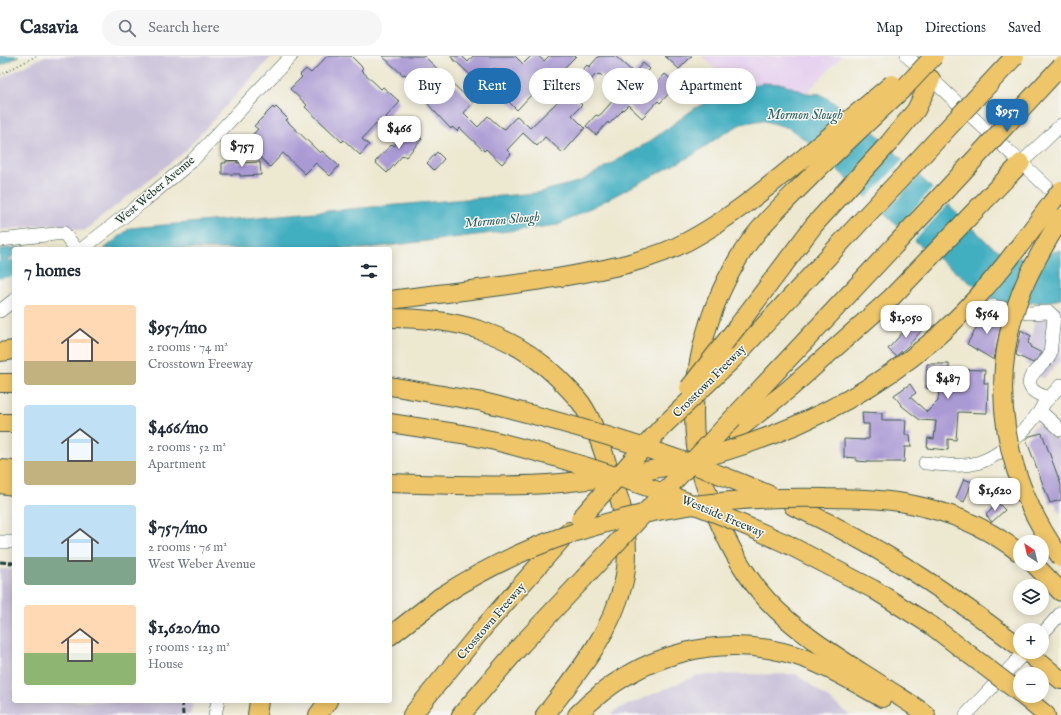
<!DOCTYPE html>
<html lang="en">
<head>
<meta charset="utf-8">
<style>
	:root { --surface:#fff; --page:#f6f6f7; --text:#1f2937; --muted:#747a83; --line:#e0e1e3; --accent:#1f6fb2 }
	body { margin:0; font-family:"IM FELL English",serif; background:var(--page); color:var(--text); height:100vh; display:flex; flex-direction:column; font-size:15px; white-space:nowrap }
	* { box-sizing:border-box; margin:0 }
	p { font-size:13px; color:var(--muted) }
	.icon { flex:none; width:22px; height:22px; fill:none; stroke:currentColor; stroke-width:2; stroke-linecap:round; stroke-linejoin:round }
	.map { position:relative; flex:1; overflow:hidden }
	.panel { position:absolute; left:12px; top:191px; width:380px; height:456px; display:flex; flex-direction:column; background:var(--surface); border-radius:4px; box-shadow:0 2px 10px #0003 }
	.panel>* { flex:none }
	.banner { position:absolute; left:404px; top:12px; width:380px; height:36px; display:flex; gap:8px }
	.needle { width:26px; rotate:325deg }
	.buttons { position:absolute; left:1013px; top:479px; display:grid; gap:8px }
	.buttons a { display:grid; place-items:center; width:36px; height:36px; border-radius:50%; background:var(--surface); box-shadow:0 2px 10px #0003; font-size:20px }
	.price { position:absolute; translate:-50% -34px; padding:0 9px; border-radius:8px; background:#fff; color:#222; font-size:13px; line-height:26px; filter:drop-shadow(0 1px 2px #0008) }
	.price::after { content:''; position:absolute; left:50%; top:24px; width:12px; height:9px; margin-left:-6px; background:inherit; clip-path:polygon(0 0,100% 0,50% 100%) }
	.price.on { background:var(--accent); color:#fff }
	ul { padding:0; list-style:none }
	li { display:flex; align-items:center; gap:12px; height:100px; padding:0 12px }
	li span { display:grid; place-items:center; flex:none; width:112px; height:80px; border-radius:4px; color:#555 }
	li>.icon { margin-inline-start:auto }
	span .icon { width:48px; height:48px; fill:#fffc; stroke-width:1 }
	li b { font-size:17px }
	h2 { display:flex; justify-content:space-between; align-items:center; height:48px; padding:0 12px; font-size:17px }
	.chip { padding:0 14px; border-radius:18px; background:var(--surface); box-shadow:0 2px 10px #0003; font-size:14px; line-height:36px }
	.chip.on { background:var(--accent); color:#fff }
	header { display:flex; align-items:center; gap:24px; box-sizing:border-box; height:56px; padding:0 20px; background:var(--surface); border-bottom:1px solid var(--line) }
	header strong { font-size:19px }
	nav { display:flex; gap:22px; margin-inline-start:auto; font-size:14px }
	.search { width:280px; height:36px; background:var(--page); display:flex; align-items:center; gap:10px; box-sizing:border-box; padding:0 14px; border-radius:22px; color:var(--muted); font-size:15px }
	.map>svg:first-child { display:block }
</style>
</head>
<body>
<header>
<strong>Casavia</strong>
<div class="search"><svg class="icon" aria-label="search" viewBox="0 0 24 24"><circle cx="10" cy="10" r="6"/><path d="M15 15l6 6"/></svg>Search here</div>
<nav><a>Map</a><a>Directions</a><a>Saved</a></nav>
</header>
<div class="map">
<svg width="1061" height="659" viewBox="0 0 1061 659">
	<rect width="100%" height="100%" fill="#f6f6f2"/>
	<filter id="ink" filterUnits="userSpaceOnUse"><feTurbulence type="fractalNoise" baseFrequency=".025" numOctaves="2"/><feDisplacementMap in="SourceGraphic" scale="8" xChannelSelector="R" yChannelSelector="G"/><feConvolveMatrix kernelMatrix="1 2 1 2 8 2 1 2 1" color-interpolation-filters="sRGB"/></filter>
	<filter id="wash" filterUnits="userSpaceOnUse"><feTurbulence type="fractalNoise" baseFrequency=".012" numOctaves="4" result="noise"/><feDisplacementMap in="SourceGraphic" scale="16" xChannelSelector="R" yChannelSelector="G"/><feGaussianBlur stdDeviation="0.9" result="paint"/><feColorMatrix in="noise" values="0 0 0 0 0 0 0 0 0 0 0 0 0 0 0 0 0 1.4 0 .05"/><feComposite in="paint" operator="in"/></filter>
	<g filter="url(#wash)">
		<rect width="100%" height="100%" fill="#ede8d0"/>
		<polygon fill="#e7d2ef" points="702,0 842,0 806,37 784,28 731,28"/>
		<g fill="#c8bfd8">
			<polygon points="45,0 272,0 184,96 84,175 56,168 0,174 0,23"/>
			<polygon points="1061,250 1061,303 1043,323 1026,307 1037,255"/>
			<polygon points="1039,366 1061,387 1061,458 1045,431 1030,375"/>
			<polygon points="0,513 14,514 14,645 194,645 190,659 0,659"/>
			<polygon points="796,618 850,659 611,659 616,654 698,619"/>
		</g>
		<g fill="#43afc1" stroke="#31767a">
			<polygon points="0,0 19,0 0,10"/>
			<path d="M762 27 784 28 806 37 820 38 861 63 988 187 1004 198 1028 202 1061 194V243C1038 248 1015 249 992 243L916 186 895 168 807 85 789 72 762 64 741 68 720 80 693 99 558 169 362 193H104L130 172 536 137 581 125 649 86 695 52 722 38 741 31Z"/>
			<polygon points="26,191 23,193 14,193 14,199 0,210 0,193"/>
		</g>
		<g fill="#ede8d0">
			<polygon points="905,102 921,118 882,159 866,143"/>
			<polygon points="934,131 950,146 913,186 896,172"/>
		</g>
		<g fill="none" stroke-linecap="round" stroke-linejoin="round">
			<polyline stroke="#43afc1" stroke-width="17" points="0,214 14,212"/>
		</g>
		<g id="blocks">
			<g fill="#aa9ad4">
				<polygon points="327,0 351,0 363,12 361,14 381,33 383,31 400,46 386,61 387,62 382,68 379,65 362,83 369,89 360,99 344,84 342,86 305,51 307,49 290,33 302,21 300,19 306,13 311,17"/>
				<polygon points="382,0 424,0 473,47 464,57 478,71 488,60 499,70 505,73 517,60 530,72 575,29 572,26 587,9 589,11 599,0 615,0 634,17 643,7 650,13 638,25 649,35 665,18 677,29 660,47 658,45 642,62 628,49 609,68 608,66 596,79 586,70 596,59 598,60 601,58 616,41 614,39 617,35 600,18 598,20 596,18 575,42 582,49 572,59 585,72 563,97 545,81 537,90 523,77 507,94 511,98 502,108 486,93 484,95 460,72 457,75 452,71 451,73 448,70 426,46 427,45 422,40 426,37 405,18 403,19"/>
				<polygon points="450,0 462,0 468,6 473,0 515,0 523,8 531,0 538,0 544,5 549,0 576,0 562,14 561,13 557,17 556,16 534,40 532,38 517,54 508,45 515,37 505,27 507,25 494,12 479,27"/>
				<polygon points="665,0 692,0 679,13"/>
				<polygon points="273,51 274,53 276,51 288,63 286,64 320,97 322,95 339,110 330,120 316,107 305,118 283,97 270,111 245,87 258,73 254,70"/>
				<polygon points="410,72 422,83 406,101 403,99 387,117 375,106 392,88 394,90"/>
				<polygon points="437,96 444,103 434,114 427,107"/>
				<polygon points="237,104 237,107 260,106 261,119 240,120 240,118 222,118 222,107 226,107 226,105"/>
				<polygon points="986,255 1002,264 994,304 967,288"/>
				<polygon points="913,265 923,273 907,291 896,300 888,293"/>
				<polygon points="1021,274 1031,280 1028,287 1031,289 1030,291 1042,297 1033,307 1016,299"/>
				<polygon points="927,308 949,308 949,313 985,314 984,327 988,327 987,357 958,356 956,384 948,383 948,394 927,392 928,382 934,383 936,365 920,364 902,350 894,339 910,328 916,337 910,341 927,356 938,345 939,332 926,332"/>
				<polygon points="862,356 882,357 882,364 906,364 905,379 910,379 911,391 905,391 904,406 870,406 856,405 857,402 844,401 844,383 865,384 865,383 869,383 869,368 863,368"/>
				<polygon points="1042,377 1061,429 1061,444 1050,447 1026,383 1030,380"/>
				<polygon points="964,423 972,426 964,446 956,442"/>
				<polygon points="998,447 1005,454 992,466 986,459"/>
			</g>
		</g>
	</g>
	<g filter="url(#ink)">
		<use href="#blocks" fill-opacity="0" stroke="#3e574b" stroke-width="1"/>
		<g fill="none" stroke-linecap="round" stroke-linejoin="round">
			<defs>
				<g id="minor">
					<polyline points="907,0 1061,144"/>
					<polyline points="1021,107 1061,69"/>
					<polyline points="0,184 64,177 76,193"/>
					<polyline points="82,193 145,144 192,105 291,0"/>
					<path d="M992 250 1029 257 1049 256 1054 261 1050 299C1045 309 1025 319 1030 330 1033 337 1042 340 1049 342"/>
					<polyline points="0,255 14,244"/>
					<polyline points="1061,329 1044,347 1040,355 1061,374"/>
					<path d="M925 407C938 408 950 410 962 409 995 409 1021 379 1040 355"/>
					<polyline points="0,486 14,486"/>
					<polyline points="1042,578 1061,557"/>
					<polyline points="215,659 218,645"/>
					<polyline points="966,659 1025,596"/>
				</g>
				<g id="highway">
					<path d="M818 113C790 142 759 168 738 203 705 258 688 326 696 390 699 417 709 441 719 466 731 494 747 522 767 544 802 582 850 608 892 636 903 643 915 650 926 659"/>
					<path d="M390 244C451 236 512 230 573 219 612 212 653 204 688 185 731 162 769 130 806 100"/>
					<path d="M390 262C456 262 510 275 558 322 566 330 574 338 581 347 596 369 603 396 612 422 615 432 620 442 622 453 627 476 629 502 624 525 612 577 577 618 545 659"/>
					<polyline points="737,271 814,169 889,87 916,54 931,23"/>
					<polyline points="0,296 14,294"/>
					<polyline points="733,303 865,161"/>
					<polyline points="0,327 14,327"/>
					<polyline points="390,330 483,346"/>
					<polyline points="733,362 895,189"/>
					<polyline points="0,367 14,367"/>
					<polyline points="390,367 462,378 491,384"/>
					<polyline points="735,376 789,333 891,242 1021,107"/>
					<polyline points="0,413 14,414"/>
					<polyline points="390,427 419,428"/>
					<polyline points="0,428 14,430"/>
					<path d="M793 450C874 486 949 537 1020 591"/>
					<polyline points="787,488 873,533 932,570 970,599"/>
					<polyline points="1034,508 1061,536"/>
					<polyline points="390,580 440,541"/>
					<polyline points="1027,596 1061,624"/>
					<polyline points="1023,640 1046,659"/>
					<polyline points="257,659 259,645"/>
					<polyline points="318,659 328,645"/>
					<polyline points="412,659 485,570 569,475"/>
					<polyline points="461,659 522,588 583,523"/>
					<path d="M577 659C637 597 723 573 806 603 833 613 857 628 882 642"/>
				</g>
			</defs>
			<use href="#minor" stroke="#3e574b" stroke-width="14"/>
			<use href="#highway" stroke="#3e574b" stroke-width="20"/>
			<polyline stroke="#3e574b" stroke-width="1.5" stroke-dasharray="1 3" stroke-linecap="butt" points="0,19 36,0"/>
			<use href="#minor" stroke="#fff" stroke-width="13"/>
			<use href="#highway" stroke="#eec569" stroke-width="18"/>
			<g stroke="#1f3d34" stroke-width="3" stroke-dasharray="6 3" stroke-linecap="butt">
				<polyline points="0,506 14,507"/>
				<polyline points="182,645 183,659"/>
			</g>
			<defs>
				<g id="highway-bridge">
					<polyline points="806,100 892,28"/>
					<polyline points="818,113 905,31 934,0"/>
					<polyline points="865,161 1015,0"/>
					<path d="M1061 162C1046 186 1031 211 1021 237 986 329 1004 423 1061 502"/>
					<polyline points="895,189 1061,10"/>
					<polyline points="689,332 737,271"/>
					<path d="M483 346C582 370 678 399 772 440"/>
					<path d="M491 384C594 409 691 444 787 488"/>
					<path d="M419 428C466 429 514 431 561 427 702 414 848 367 952 267 994 227 1027 180 1061 134"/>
					<polyline points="580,463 661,372 733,303"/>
					<polyline points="583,523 733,362"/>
					<path d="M440 541C479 516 520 495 564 480 647 451 738 440 826 442 860 442 894 443 927 452 960 460 993 476 1020 497"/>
					<polyline points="970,599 1020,637"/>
				</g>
			</defs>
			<use href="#highway-bridge" stroke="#3e574b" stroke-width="20" stroke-linecap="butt"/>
			<use href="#highway-bridge" stroke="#eec569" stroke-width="18"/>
		</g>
	</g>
	<g text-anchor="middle" stroke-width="3" stroke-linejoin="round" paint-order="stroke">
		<g font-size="12" fill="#1f3d34" stroke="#f6f6f2">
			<text transform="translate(155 134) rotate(-40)" y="4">West Weber Avenue</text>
			<text transform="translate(709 325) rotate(-45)" y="4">Crosstown Freeway</text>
			<text transform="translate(723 460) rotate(23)" y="4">Westside Freeway</text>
			<text transform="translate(491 565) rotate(-49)" y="4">Crosstown Freeway</text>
		</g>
		<g font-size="13" font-style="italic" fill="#2a5f5e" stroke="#f6f6f2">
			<text x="805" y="63">Mormon Slough</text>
			<text transform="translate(502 163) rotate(-5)" y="5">Mormon Slough</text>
		</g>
	</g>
</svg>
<div class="buttons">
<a><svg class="needle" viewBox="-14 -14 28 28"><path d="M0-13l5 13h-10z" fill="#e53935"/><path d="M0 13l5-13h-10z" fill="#747a83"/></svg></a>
<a><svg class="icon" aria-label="layers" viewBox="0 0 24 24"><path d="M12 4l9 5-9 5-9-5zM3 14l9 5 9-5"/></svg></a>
<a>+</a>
<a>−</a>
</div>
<b class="price on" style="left:1007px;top:77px">$957</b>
<b class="price" style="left:399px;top:94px">$466</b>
<b class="price" style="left:242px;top:112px">$757</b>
<b class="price" style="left:987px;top:279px">$564</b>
<b class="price" style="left:906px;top:283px">$1,050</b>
<b class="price" style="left:948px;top:344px">$487</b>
<b class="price" style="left:995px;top:456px">$1,620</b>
<div class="banner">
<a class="chip">Buy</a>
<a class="chip on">Rent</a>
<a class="chip">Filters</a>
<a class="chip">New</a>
<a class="chip">Apartment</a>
</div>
<section class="panel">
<h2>7 homes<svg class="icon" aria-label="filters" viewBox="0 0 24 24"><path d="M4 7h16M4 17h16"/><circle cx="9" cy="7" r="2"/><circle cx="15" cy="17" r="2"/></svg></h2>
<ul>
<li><span style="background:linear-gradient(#ffd9b3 70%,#c2b280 0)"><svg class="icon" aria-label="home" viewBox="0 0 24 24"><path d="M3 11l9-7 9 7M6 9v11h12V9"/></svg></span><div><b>$957/mo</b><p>2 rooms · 74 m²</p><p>Crosstown Freeway</p></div></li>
<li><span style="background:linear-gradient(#bfe0f5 70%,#c2b280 0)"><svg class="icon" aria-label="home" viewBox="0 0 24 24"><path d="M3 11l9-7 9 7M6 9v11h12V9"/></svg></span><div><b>$466/mo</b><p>2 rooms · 52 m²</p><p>Apartment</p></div></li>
<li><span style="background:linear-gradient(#bfe0f5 65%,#7fa58c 0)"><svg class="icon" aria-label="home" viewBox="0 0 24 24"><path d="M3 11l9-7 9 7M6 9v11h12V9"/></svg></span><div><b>$757/mo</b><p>2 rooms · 76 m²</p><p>West Weber Avenue</p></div></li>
<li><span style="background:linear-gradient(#ffd9b3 60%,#8fb573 0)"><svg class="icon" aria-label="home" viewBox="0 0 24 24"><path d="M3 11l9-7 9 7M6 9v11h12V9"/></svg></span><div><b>$1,620/mo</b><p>5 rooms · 123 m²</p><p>House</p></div></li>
</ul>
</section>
</div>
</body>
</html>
